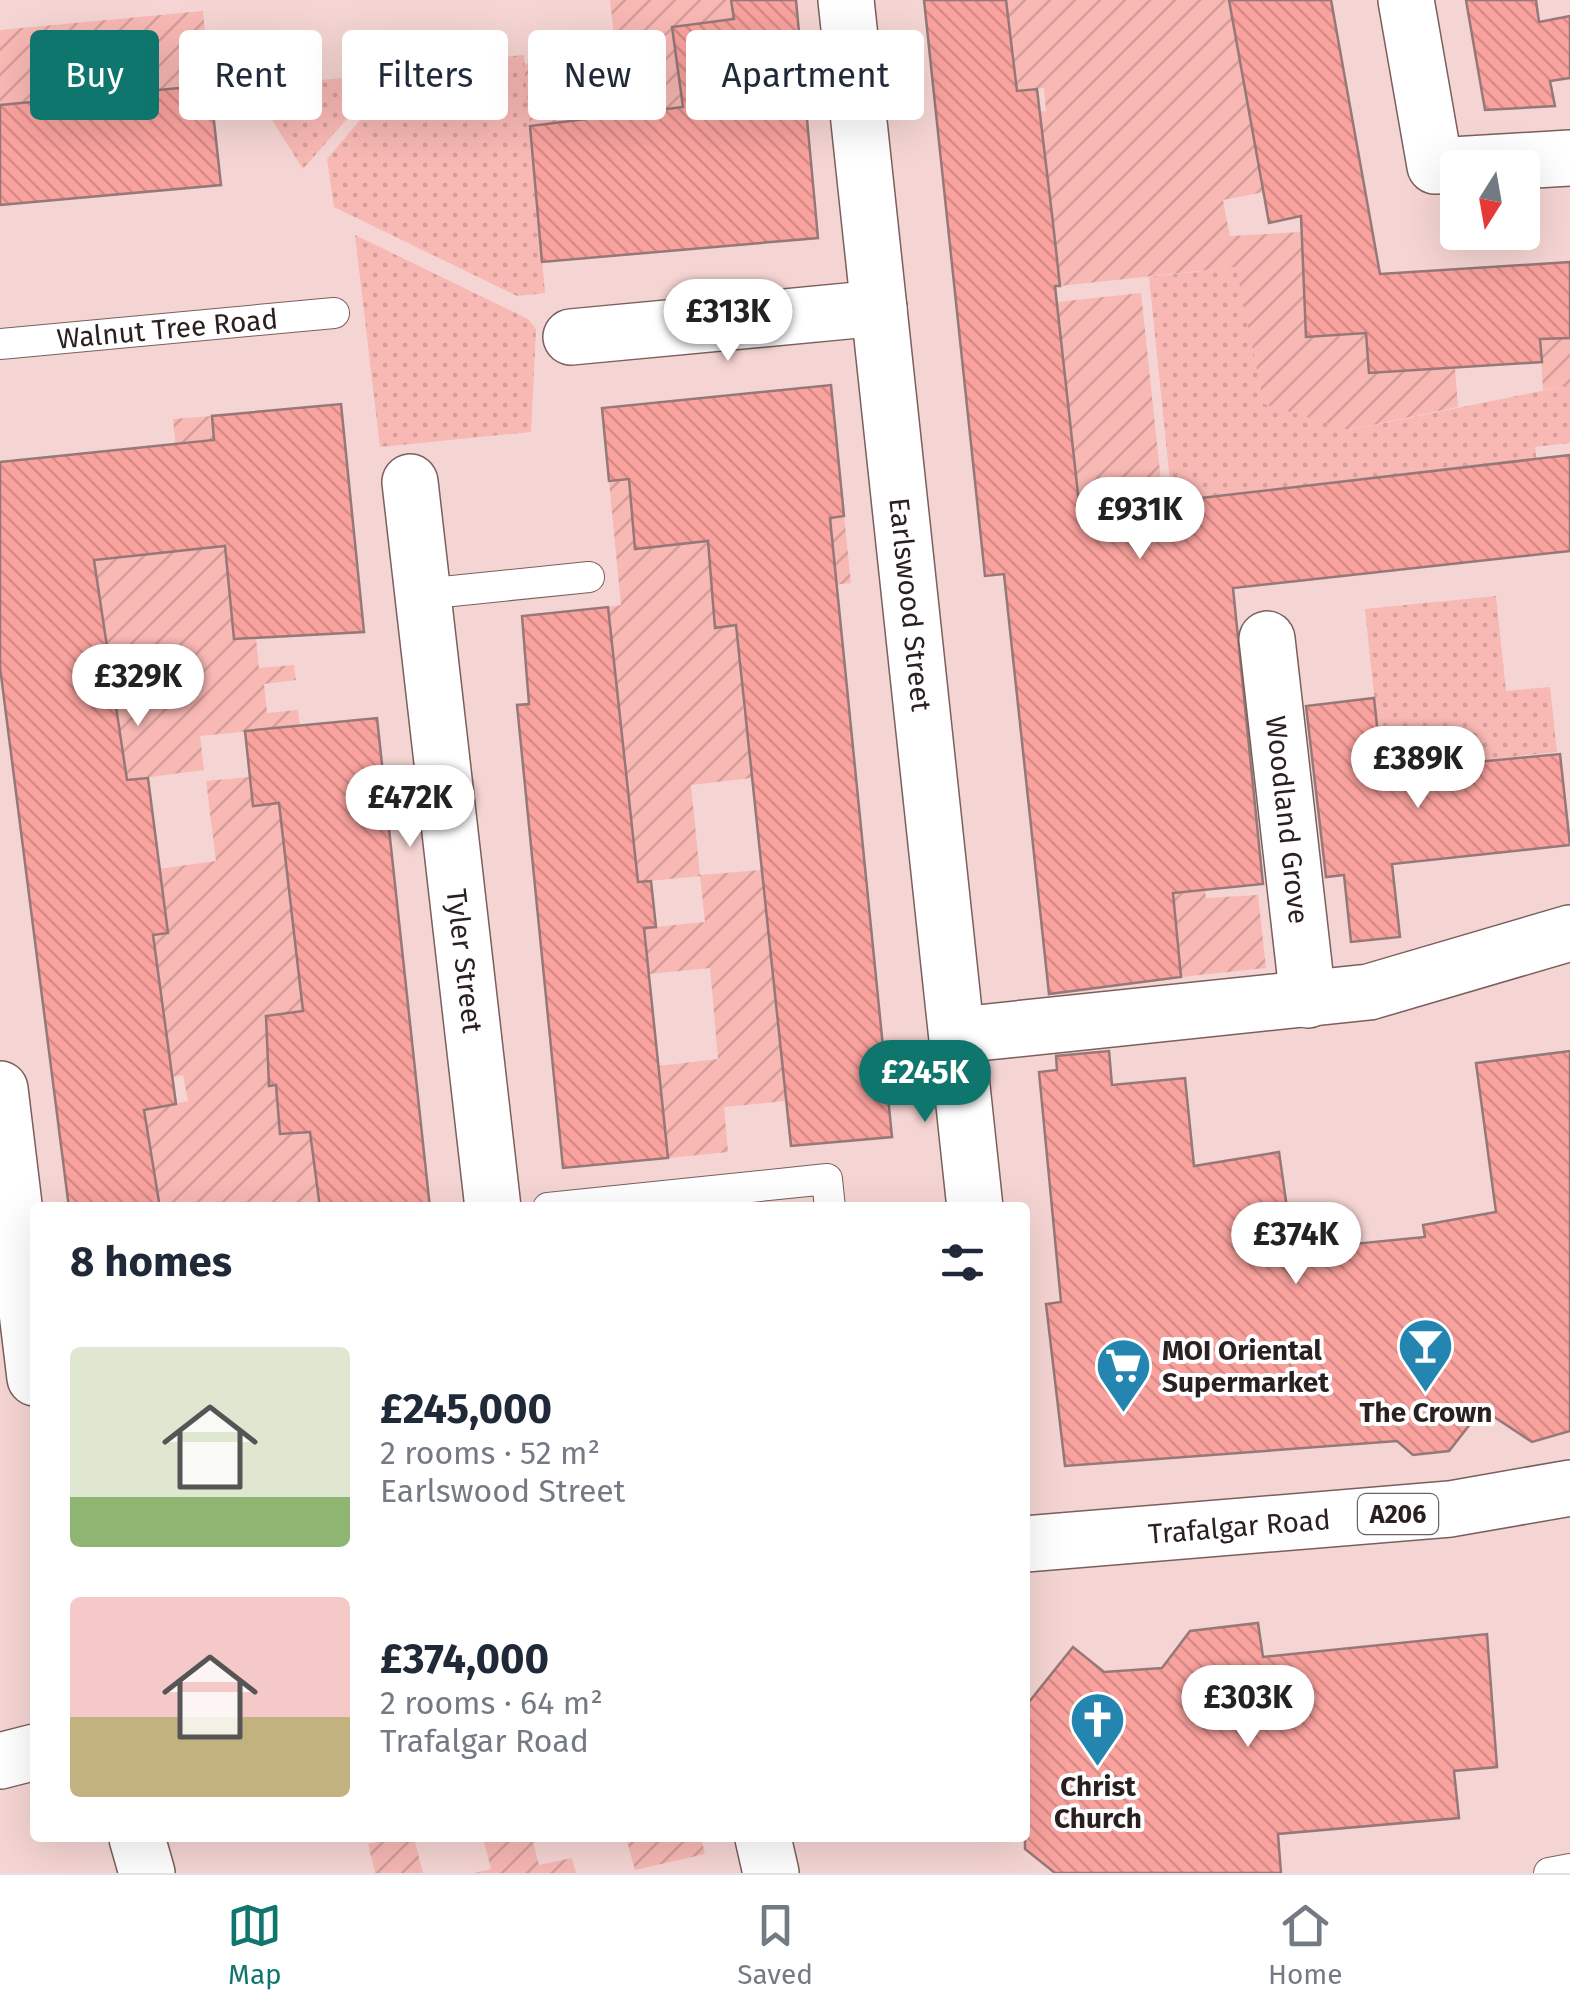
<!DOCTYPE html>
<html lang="en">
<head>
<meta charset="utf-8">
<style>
	:root { --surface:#fff; --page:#f6f6f7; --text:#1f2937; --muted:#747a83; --line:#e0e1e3; --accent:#0f766e }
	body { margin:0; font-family:"Fira Sans",sans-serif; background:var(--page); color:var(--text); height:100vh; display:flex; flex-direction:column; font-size:38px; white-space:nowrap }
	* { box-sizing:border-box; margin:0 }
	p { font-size:32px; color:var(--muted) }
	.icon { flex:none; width:55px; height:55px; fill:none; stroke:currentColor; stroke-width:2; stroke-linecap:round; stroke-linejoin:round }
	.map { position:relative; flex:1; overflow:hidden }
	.drawer { position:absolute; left:30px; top:1202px; width:1000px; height:640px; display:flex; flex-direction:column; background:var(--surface); border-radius:10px; box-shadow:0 10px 40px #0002 }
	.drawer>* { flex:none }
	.top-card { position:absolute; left:30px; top:30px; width:1000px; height:90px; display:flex; gap:20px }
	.needle { width:65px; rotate:191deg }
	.controls { position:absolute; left:1440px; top:150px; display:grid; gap:20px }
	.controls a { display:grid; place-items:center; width:100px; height:100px; border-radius:10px; background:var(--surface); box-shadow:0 10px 40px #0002; font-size:50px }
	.price { position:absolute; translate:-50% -85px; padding:0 22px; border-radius:35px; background:#fff; color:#222; font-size:32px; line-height:65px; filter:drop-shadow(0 2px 5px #0008) }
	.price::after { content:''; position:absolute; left:50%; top:60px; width:30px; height:22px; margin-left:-15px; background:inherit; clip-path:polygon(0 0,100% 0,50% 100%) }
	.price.current { background:var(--accent); color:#fff }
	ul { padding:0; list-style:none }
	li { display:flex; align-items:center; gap:30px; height:250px; padding:0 40px }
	li span { display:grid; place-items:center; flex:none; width:280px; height:200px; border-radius:10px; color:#555 }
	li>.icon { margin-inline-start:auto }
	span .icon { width:120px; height:120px; fill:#fffc; stroke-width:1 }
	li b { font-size:42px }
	h2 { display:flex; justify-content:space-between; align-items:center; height:120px; padding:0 40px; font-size:42px }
	.chip { padding:0 35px; border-radius:10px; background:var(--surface); box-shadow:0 10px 40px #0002; font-size:35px; line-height:90px }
	.chip.current { background:var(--accent); color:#fff }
	.menu { display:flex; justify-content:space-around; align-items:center; height:140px; border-top:2px solid var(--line); background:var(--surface); font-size:28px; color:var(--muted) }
	.menu a { display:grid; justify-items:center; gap:5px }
	.menu .current { color:var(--accent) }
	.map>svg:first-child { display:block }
</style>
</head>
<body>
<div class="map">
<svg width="1570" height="1873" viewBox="0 0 1570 1873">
	<defs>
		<pattern id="grass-dots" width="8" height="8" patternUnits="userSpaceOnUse" patternTransform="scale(2.5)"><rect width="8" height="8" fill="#f8b8b4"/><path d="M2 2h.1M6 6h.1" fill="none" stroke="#d59e9a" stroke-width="1.8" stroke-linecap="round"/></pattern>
		<pattern id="garden-furrows" width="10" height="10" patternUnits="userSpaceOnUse" patternTransform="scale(2.5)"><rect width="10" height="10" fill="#f8b8b4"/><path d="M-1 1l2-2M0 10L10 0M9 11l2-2" fill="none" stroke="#d59e9a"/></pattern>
		<pattern id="building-back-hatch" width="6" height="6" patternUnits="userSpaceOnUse" patternTransform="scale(2.5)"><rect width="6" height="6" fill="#faa29e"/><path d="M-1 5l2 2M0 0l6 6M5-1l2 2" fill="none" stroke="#d68b88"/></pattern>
	</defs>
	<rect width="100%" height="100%" fill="#f5d5d3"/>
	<g fill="url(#grass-dots)">
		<polygon points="524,55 545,293 517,296 334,207 327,159 406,66"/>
		<polygon points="372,75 372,90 303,169 251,87"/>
		<polygon points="355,235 528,319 536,329 531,432 380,447"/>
		<polygon points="1236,267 1338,426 1350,430 1570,385 1570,443 1535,447 1537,461 1172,501 1149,277"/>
		<polygon points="1496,596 1506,691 1550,687 1557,752 1382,771 1365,609"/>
	</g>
	<g fill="url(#garden-furrows)">
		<polygon points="610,0 731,0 733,19 672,27 675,49 800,39 805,99 778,103 651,143 647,111 621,113 622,124 530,126 524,64 616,55"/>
		<polygon points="1006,0 1229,0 1236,41 1266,37 1242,72 1264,192 1223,200 1230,236 1302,232 1306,337 1334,335 1362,275 1369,373 1455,367 1458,407 1349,430 1264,404 1236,267 1060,286 1050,195 1019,114 1046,111 1044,88 1016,91"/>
		<polygon points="203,11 210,86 0,105 0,30"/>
		<polygon points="1141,293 1169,557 1085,565 1057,302"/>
		<polygon points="1538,310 1570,338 1570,385 1543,390"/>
		<polygon points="212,416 234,638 256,638 259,668 294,665 296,680 264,684 267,713 298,710 300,726 200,736 204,770 127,780 121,738 115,738 0,582 81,530 104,559 131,556 128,525 151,554 186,550 173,419"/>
		<polygon points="629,479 635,548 844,516 851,583 805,588 716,627 767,622 739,661 744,716 776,714 750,752 752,778 691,785 700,875 761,870 764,899 796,896 769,936 774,991 806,988 779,1030 784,1083 818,1098 724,1107 728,1152 669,1158 665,1128 634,1131 661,1093 658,1066 718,1059 710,968 649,974 646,946 636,946 635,929 705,922 700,876 638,882 635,856 604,859 633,836 608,607 621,605 609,481"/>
		<polygon points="1171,573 1206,898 1258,895 1266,968 1181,977 1177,938 1144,942"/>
		<polygon points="249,777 253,805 308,800 281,821 284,850 313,847 314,862 286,866 290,910 318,907 297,955 300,984 327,982 305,1081 313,1159 347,1155 319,1193 320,1207 160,1207 135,1112 188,1101 183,1075 160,1079 165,1019 161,996 148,996 111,940 168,933 163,884 104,891 158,869 216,861 206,781"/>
		<polygon points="395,1838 414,1838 423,1873 375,1873 368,1844"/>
		<polygon points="483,1838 532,1838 539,1865 572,1858 576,1873 475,1873 491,1869"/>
		<polygon points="642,1838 701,1838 705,1854 635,1870 627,1841"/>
	</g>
	<g fill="url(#building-back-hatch)" stroke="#957877" stroke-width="2.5">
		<polygon points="731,0 796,0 818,238 542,262 530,126 683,107 672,27 734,19"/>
		<polygon points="924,0 1006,0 1017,91 1037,89 1053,223 1060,286 1055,286 1080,512 1570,455 1570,551 1233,588 1263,884 1173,893 1181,977 1049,994 1004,574 985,576"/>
		<polygon points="1229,0 1331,0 1380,274 1570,262 1570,338 1540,339 1542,362 1369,373 1366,333 1306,337 1301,216 1269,223"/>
		<polygon points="1466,0 1536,0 1539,22 1570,16 1570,78 1550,81 1555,106 1485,110"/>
		<polygon points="210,85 221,185 0,205 0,105"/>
		<polygon points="831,385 844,516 830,518 892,1137 791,1146 736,625 715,628 708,541 635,549 629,479 609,481 602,408"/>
		<polygon points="341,404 364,632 234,639 225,546 94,560 127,780 148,778 168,933 153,935 176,1104 144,1110 160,1208 69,1208 0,667 0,462 214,440 212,416"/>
		<polygon points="608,607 638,882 651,881 656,927 644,928 668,1158 563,1168 517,705 529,704 522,616"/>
		<polygon points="1374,698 1382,771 1560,754 1570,845 1392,864 1400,937 1351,942 1344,875 1326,877 1306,706"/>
		<polygon points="377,718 430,1208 320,1208 310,1132 280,1134 276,1085 269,1086 266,1016 303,1011 279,803 253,806 245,731"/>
		<polygon points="1109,1051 1112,1085 1185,1078 1194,1166 1279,1152 1293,1250 1425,1237 1423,1225 1496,1212 1476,1063 1570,1051 1570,1431 1532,1442 1482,1409 1449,1451 1413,1455 1397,1441 1065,1466 1046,1304 1061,1302 1039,1072 1057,1070 1056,1056"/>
		<polygon points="1258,1623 1263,1657 1487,1634 1497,1767 1454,1771 1459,1818 1278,1834 1281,1873 1055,1873 1025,1849 1025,1707 1073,1647 1104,1672 1162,1668 1190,1631"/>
	</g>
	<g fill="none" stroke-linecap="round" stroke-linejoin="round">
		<defs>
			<g id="service">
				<path id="s1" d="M0 344 334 313"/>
				<polyline points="423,594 589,577"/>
				<polyline points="548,1208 827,1179 830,1208"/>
				<polyline points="1549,1873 1570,1869"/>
			</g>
			<g id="minor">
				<path id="s2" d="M846 0 975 1208"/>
				<polyline points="1406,0 1435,166 1570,158"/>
				<polyline points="571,337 879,308"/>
				<path id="s3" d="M410 482 493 1208"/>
				<path id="s4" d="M1267 639 1308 1000"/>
				<polyline points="959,1035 1369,992 1570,933"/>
				<polyline points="0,1089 35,1378"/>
				<polyline points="137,1838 147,1873"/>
				<polyline points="763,1838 771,1873"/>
			</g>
			<g id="primary">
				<path id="s5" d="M1025 1544 1450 1509 1570 1488"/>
				<polyline points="0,1761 35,1752"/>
			</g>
		</defs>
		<use href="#service" stroke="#7a5f5d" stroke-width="32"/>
		<use href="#minor" stroke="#7a5f5d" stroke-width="58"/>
		<use href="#primary" stroke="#7a5f5d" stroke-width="58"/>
		<use href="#service" stroke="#fff" stroke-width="30"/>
		<use href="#minor" stroke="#fff" stroke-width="55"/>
		<use href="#primary" stroke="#fff" stroke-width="55"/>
	</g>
	<defs>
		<symbol id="bar-pin" viewBox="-11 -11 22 30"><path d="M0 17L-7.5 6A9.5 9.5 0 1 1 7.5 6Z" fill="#2385b0" stroke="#fff"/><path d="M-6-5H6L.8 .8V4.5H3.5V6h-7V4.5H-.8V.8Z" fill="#fff"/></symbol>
		<symbol id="supermarket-pin" viewBox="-11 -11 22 30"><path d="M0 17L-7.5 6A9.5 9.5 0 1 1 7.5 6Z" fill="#2385b0" stroke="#fff"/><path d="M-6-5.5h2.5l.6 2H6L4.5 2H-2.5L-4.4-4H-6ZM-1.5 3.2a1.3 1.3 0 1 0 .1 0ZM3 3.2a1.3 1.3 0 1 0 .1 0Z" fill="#fff"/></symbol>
		<symbol id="church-pin" viewBox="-11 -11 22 30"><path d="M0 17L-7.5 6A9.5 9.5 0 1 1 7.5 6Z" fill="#2385b0" stroke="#fff"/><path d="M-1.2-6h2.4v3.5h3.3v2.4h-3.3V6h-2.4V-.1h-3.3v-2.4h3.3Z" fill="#fff"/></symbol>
	</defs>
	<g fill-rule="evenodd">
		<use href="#bar-pin" x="1394" y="1314" width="63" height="86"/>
		<use href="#supermarket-pin" x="1092" y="1334" width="63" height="86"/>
		<use href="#church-pin" x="1066" y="1688" width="63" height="86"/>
	</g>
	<g text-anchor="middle" stroke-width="8" stroke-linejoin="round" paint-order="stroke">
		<rect fill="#fff" stroke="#6b6362" stroke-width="2.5" x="1358" y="1494" width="80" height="40" rx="8"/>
		<g font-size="25" font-weight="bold" fill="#2b201f">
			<text x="1398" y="1523">A206</text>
		</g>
		<g font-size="28" fill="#2b201f" stroke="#fff">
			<text dy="10" stroke="none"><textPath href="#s1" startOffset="168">Walnut Tree Road</textPath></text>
			<text dy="10" stroke="none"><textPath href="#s2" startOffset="608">Earlswood Street</textPath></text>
			<text dy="10" stroke="none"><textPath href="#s4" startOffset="182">Woodland Grove</textPath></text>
			<text dy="10" stroke="none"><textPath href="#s3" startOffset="482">Tyler Street</textPath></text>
			<text dy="10" stroke="none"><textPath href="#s5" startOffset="215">Trafalgar Road</textPath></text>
		</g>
		<g font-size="28" font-weight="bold" fill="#2b201f" stroke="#fff">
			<text x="1162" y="1360" text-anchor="start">MOI Oriental<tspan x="1162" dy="32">Supermarket</tspan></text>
			<text x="1426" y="1422">The Crown</text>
			<text x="1098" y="1796">Christ<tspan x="1098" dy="32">Church</tspan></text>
		</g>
	</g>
</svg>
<div class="controls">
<a><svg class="needle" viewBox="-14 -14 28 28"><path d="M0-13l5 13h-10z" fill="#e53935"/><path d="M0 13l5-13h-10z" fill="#747a83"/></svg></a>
</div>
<b class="price" style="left:728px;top:364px">£313K</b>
<b class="price" style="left:1140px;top:562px">£931K</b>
<b class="price" style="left:138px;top:729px">£329K</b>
<b class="price" style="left:1418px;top:811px">£389K</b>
<b class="price" style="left:410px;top:850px">£472K</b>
<b class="price current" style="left:925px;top:1125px">£245K</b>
<b class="price" style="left:1296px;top:1287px">£374K</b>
<b class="price" style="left:1248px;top:1750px">£303K</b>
<div class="top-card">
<a class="chip current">Buy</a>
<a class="chip">Rent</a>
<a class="chip">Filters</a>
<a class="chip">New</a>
<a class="chip">Apartment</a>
</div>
<section class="drawer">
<h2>8 homes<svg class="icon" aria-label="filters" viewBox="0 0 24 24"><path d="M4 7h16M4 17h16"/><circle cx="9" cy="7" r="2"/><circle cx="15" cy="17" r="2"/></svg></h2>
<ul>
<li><span style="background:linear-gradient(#dfe7d0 75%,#8fb573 0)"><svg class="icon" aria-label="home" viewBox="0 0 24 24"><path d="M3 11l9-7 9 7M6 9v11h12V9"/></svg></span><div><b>£245,000</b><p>2 rooms · 52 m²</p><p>Earlswood Street</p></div></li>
<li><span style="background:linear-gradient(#f6c9c9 60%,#c2b280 0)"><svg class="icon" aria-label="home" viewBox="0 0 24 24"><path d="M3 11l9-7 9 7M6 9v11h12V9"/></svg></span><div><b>£374,000</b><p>2 rooms · 64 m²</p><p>Trafalgar Road</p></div></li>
</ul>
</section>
</div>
<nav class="menu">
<a class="current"><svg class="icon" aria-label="map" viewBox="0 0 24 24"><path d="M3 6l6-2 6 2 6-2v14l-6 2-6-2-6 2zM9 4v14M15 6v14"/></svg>Map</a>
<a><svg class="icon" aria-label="saved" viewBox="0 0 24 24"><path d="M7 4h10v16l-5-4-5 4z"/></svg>Saved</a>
<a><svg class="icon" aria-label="home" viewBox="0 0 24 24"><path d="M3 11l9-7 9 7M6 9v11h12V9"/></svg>Home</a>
</nav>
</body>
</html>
